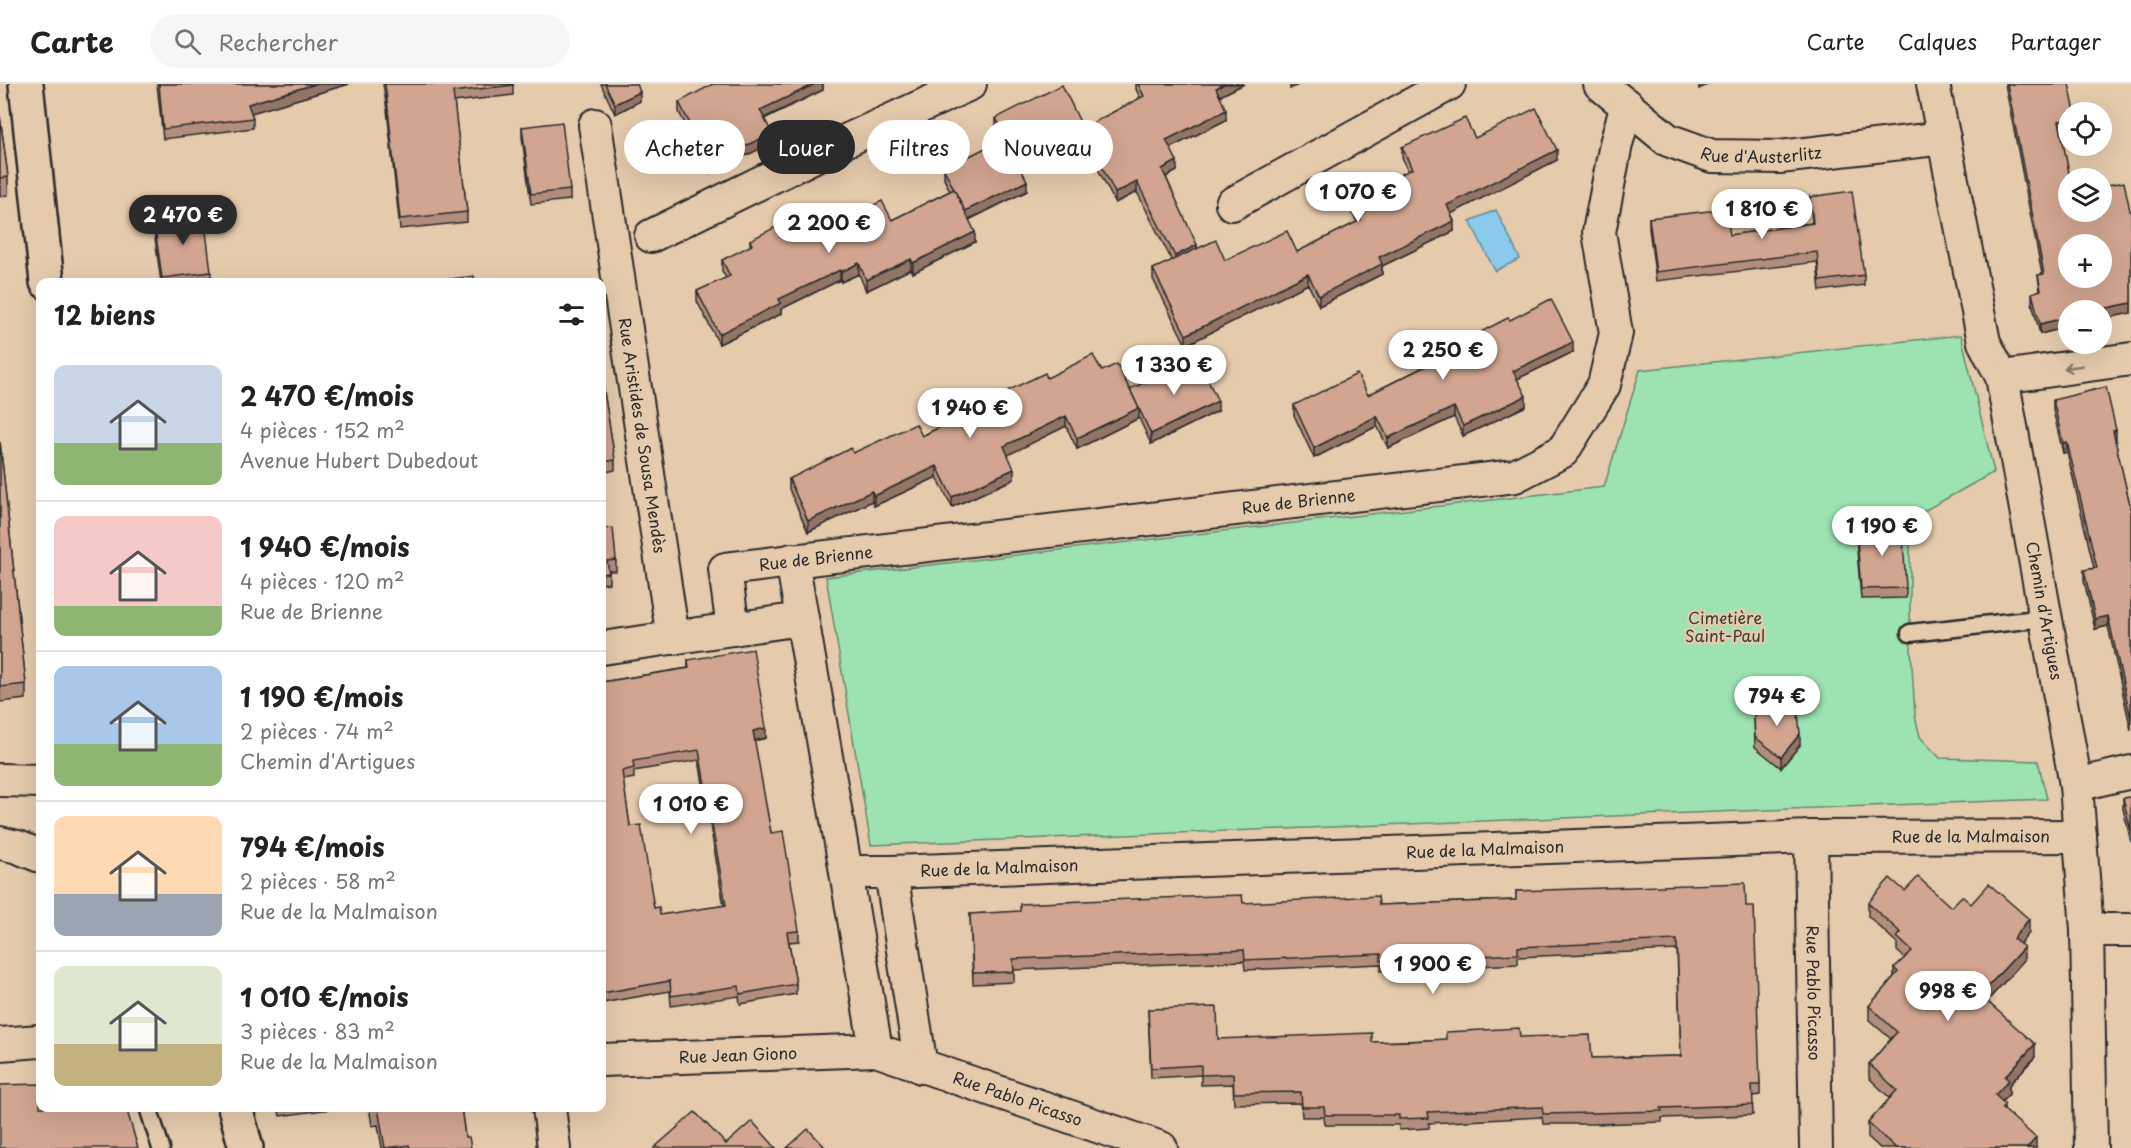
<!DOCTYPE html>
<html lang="fr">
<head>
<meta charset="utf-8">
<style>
	:root { --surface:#fff; --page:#f6f6f6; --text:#222; --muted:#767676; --line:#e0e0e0; --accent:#2b2b2b }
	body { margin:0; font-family:"Playpen Sans",sans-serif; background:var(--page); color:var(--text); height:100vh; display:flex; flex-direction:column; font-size:22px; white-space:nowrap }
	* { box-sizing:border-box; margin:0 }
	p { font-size:20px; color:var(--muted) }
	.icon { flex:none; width:33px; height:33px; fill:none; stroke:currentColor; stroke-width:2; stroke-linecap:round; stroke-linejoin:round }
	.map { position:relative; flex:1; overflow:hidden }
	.sheet { position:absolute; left:36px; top:194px; width:570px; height:834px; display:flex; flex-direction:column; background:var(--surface); border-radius:12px; box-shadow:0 6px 24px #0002 }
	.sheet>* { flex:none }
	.guide { position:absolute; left:624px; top:36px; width:570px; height:54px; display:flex; gap:12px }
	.controls { position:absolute; left:2058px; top:18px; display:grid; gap:12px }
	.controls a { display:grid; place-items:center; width:54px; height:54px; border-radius:50%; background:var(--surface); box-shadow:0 6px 24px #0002; font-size:30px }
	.price { position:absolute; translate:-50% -51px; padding:0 14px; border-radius:21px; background:#fff; color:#222; font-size:20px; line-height:39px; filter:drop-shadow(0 2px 3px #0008) }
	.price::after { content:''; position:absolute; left:50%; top:36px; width:18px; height:14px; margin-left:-9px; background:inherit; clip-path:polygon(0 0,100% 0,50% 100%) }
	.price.selected { background:var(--accent); color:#fff }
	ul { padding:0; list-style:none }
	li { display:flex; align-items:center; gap:18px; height:150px; padding:0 18px }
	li+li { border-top:2px solid var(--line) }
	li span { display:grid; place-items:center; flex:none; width:168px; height:120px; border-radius:12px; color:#555 }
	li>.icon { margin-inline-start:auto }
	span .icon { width:72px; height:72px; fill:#fffc; stroke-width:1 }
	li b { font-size:26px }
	h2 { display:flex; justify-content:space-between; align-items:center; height:72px; padding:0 18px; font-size:26px }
	.tag { padding:0 21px; border-radius:27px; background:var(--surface); box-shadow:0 6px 24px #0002; font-size:21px; line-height:54px }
	.tag.selected { background:var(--accent); color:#fff }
	header { display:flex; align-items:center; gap:36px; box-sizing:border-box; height:84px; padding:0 30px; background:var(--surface); border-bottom:2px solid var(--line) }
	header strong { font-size:28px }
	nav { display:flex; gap:33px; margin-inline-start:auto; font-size:21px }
	.search { width:420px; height:54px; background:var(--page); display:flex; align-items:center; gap:15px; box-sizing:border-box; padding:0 21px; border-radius:33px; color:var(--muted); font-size:22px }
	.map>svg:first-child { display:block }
</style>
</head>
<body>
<header>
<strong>Carte</strong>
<div class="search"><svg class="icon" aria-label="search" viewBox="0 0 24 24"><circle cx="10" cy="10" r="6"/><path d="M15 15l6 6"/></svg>Rechercher</div>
<nav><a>Carte</a><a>Calques</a><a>Partager</a></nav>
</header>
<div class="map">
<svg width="2131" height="1064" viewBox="0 0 2131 1064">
	<rect width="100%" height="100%" fill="#e5caac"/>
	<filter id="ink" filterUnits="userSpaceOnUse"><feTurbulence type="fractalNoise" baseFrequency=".0167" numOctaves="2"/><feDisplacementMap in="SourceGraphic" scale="12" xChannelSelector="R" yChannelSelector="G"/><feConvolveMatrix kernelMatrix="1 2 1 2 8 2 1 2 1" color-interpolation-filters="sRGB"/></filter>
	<g filter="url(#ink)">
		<polygon fill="#9ce3b1" stroke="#64876e" stroke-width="1.5" points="1961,251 1994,388 1922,428 1910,444 1910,549 1915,632 1920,653 1940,674 2038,677 2047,715 871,761 826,493 1604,403 1640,286"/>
		<polygon fill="#8acaeb" stroke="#648a9e" stroke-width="1.5" points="1496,126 1520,175 1495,187 1470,137"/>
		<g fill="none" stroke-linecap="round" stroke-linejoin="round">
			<defs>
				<g id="service">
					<polyline points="1910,549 2046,534"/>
					<polyline points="148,1023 161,1064"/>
				</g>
				<g id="minor">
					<path id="s1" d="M1600 0 1668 56 1712 72 1780 73 1944 54"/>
					<path id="s2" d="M1933 0 1984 258 2002 293 2076 701 2087 846 2091 1064"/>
					<path id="s3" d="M595 41 673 554"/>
					<polyline points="1232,120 1449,0"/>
					<polyline points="651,152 841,59 970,0"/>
					<polyline points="2002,293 2131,275"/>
					<polyline points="792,476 846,788"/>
					<path id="s4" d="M733 545 725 485 1515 392 1563 367 1604 301 1616 249 1599 148 1616 60 1627 21"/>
					<polyline points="602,564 801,535"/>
					<polyline points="0,696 40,697"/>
					<polyline points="2076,701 2131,688"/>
					<path id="s5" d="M1811 753 1816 1064"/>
					<polyline points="0,759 18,763 40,772"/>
					<polyline points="891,788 921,983"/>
					<polyline points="2087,846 2131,846"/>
					<polyline points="0,960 40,957"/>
					<path id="s6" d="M876 966 846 788H891L1811 753 2080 752"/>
					<path id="s7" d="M602 976 876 966 1161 1064"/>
					<polyline points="549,1023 554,1064"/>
				</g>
				<g id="secondary">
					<polyline points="26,0 47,198"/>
					<polyline points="235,1023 246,1064"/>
				</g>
			</defs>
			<use href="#service" stroke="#2b2b2b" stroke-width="21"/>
			<use href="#minor" stroke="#2b2b2b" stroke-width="36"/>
			<use href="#secondary" stroke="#2b2b2b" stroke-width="38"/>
			<use href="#service" stroke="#e5caac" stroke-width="16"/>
			<use href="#minor" stroke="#e5caac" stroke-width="32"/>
			<use href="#secondary" stroke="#e5caac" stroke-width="33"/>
		</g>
		<g fill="#b48e7c" stroke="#2b2b2b" stroke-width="1.5" fill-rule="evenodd">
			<polygon points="157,0 349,0 251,29 253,34 253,44 163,55"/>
			<polygon points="383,0 513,0 513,11 454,18 467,128 467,138 400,145 387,26"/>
			<polygon points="601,0 637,0 640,17 615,30"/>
			<polygon points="823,0 823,6 764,35 772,59 710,89 679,28 679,18"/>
			<polygon points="1136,0 1244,0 1220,12 1226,36 1170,64 1177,87 1166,93 1197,164 1225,176 1297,168 1357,138 1350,125 1350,115 1408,87 1402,73 1402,63 1475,54 1557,76 1450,130 1454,147 1382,182 1382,190 1319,222 1308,200 1186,261 1153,195 1153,185 1172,177 1137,108 1115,119 1083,55 1021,85 1027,107 969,136 975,158 913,189 911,185 866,207 859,190 841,198 840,196 781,225 781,230 719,260 697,217 697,207 726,194 722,187 722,176 750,163 750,156 892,136 950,107 944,95 944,85 1002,56 996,44 996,34 1083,44 1140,14 1136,5"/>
			<polygon points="2005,0 2069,0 2068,45 2061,47 2068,128 2131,131 2131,229 2102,235 2068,226 2068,243 2040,250 2032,219 2032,209 2040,207 2038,191 2042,190"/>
			<polygon points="0,32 8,93 8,111 0,112"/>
			<polygon points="522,43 570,106 570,116 531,120 522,53"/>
			<polygon points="1810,113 1864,191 1864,201 1820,207 1817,178 1656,197 1649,144 1649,134 1730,151 1812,139"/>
			<polygon points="154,137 211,188 211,198 161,198 154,147"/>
			<polygon points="1510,236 1573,268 1517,295 1526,322 1463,352 1454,333 1388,364 1377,342 1314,374 1294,331 1294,321 1368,311 1461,264 1461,258"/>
			<polygon points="1102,287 1130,306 1218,327 1151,360 1139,334 1077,365 1066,342 1007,371 1014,395 952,423 937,393 874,422 872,417 808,448 789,405 789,395 853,369 922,352 982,322 982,319 1047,294"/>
			<polygon points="602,295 615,376 615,386 602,389"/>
			<polygon points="2053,316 2116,357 2115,357 2131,425 2131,646 2108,542 2095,545 2084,497 2084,486 2094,484 2067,368 2063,369 2053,326"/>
			<polygon points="0,358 26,600 26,615 0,618"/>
			<polygon points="602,433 603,445 616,476 616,487 609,487 609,499 602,500"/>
			<polygon points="1863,445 1906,504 1906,514 1861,515 1857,466 1857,456 1863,455"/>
			<path d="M688 576 766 654 754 657 771 749 799 847V857L789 858 796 900V910L740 920 739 912 671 922 670 907 602 919V598L688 584ZM699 676 724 822 660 831 654 824 630 742 623 696 634 694V687Z"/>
			<polygon points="1754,633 1800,661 1781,684 1755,663"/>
			<polygon points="2131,705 2131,758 2123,725 2123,714 2131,713"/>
			<polygon points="1516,807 1746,822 1760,1001 1760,1011 1752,1012 1753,1031 1662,1034 1662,1038 1593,1040 1543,1040 1542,1033 1429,1039 1429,1044 1399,1046 1399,1041 1325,1041 1324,1033 1302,1033 1301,1019 1234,1020 1233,1000 1201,1001 1201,991 1151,994 1148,925 1218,955 1372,958 1520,953 1592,974 1681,972 1677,866 1518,873 1518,880 1381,887 1381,880 1245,886 1244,877 1014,886 1014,898 973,900 970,830 1243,819 1379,821 1516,816"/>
			<polygon points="1905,807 1951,823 1971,820 2029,849 2020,860 2024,876 1987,917 2035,973 2009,1001 2009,1010 2002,1017 2005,1027 2036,1064 1880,1064 1868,1053 1868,1039 1890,1014 1869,994 1869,980 1891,955 1869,936 1869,922 1894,893 1894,884 1905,874 1897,867 1897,859 1868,832 1868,819"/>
			<polygon points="278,1023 346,1023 280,1032"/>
			<polygon points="369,1023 461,1023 465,1053 471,1064 382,1064 378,1041 372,1042"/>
		</g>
		<g fill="#927465" stroke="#2b2b2b" stroke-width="1.5">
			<polygon points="315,0 349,0 248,30 248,20"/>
			<polygon points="815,0 823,0 823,6 760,36 760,26"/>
			<polygon points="1224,0 1244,0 1216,14 1216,4"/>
			<polygon points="1290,0 1300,0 1290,5"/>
			<polygon points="1699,0 1709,0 1699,5"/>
			<polygon points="640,8 640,17 615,30 615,20"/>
			<polygon points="1226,26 1226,36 1166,66 1166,56"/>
			<polygon points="2068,35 2068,45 2059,47 2059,37"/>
			<polygon points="1083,45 1083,55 1017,87 1017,77"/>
			<polygon points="772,49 772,59 710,89 710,79"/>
			<polygon points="1557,66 1557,76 1447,132 1447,121"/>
			<polygon points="1177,77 1177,87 1162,95 1162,85"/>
			<polygon points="1027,97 1027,107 965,137 965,127"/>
			<polygon points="1137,98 1137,108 1115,119 1115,109"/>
			<polygon points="1454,137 1454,147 1382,182 1382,190 1319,222 1319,212 1379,173"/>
			<polygon points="975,148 975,158 913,189 913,179"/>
			<polygon points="1197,161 1197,171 1175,182 1175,172"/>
			<polygon points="911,175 911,185 866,207 866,196"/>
			<polygon points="859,179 859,190 841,198 841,188"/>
			<polygon points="840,186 840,196 781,225 781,230 719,260 719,250 779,215"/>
			<polygon points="1308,190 1308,200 1186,261 1186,251"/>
			<polygon points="2131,219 2131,229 2102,235 2102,226 2097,226"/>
			<polygon points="2068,233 2068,243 2040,250 2040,240"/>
			<polygon points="1573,258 1573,268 1513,297 1513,287"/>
			<polygon points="1526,312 1526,322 1463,352 1463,342"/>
			<polygon points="1218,317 1218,327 1151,360 1151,350"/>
			<polygon points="1454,323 1454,333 1388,364 1388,354"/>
			<polygon points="1139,324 1139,334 1077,365 1077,354"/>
			<polygon points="1066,332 1066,342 1004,373 1004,362"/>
			<polygon points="1377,332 1377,342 1314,374 1314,364"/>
			<polygon points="2116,346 2116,357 2113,357 2113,347"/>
			<polygon points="2067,358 2067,368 2063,369 2063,359"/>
			<polygon points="937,382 937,393 874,422 874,412"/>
			<polygon points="1014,385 1014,395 952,423 952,413"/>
			<polygon points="872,407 872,417 808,448 808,437"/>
			<polygon points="2108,532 2108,542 2095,545 2095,535"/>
			<polygon points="766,644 766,654 753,657 753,647"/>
			<polygon points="1800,650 1800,661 1781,684 1781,673"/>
			<polygon points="2029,835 2029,849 2013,868 2013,855"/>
			<polygon points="2024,863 2024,876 1980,925 1980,911"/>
			<polygon points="2035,960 2035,973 2009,1001 2009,1010 1995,1025 1995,1011 2005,993"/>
			<polygon points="2036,1054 2036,1064 2027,1064"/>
		</g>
		<g fill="#d1a590" stroke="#2b2b2b" stroke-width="1.5" fill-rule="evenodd">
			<polygon points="159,0 315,0 248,20 253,34 163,45"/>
			<polygon points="385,0 513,0 513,1 453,8 467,128 400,135 387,16"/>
			<polygon points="605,0 637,0 640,8 615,20"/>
			<polygon points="713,0 815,0 760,26 772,49 710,79 679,18"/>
			<polygon points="1138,0 1224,0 1216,4 1226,26 1166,56 1177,77 1162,85 1197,161 1175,172 1137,98 1115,109 1083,45 1017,77 1027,97 965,127 944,85 1005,54 1012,66 996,34 1062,1 1083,44 1144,12"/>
			<path d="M2007 0H2069L2075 28H2068V35L2059 37 2070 94H2068V128H2102V102L2124 98 2131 131V219L2097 226H2068V233L2040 240 2032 209 2041 206 2038 191 2044 190ZM2068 160H2102V194H2068Z"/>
			<polygon points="1536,24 1557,66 1447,121 1454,137 1379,173 1382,180 1319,212 1308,190 1186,251 1153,185 1216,156 1225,176 1287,147 1297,168 1361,136 1350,115 1412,85 1402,63 1465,34 1475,54"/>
			<polygon points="0,32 8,93 0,94"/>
			<polygon points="562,38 570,106 531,110 522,43"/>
			<polygon points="954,105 975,148 913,179 911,175 866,196 859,179 841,188 840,186 779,215 781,219 719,250 697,207 730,192 722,176 752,161 750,156 810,126 823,146 882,117 892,136"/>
			<polygon points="1852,107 1864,191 1820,197 1817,168 1656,188 1649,134 1726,125 1730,151 1813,139 1810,113"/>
			<polygon points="204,131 211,188 162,194 154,137"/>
			<polygon points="474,192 475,198 426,198"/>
			<polygon points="1551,215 1573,258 1513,287 1526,312 1463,342 1454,323 1388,354 1377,332 1314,364 1294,321 1357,290 1368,311 1464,263 1461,258 1508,234 1510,236"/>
			<polygon points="1093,271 1102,287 1117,280 1139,324 1077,354 1066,332 1004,362 1014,385 952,413 937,382 874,412 872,407 808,437 789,395 851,364 853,369 916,340 922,352 983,322 982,319 1045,289 1047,294"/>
			<polygon points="1197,274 1218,317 1151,350 1130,305"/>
			<polygon points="602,295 615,376 602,378"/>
			<polygon points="2106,303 2116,346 2113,347 2131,425 2131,635 2108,532 2095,535 2084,486 2097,484 2067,358 2063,359 2053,316"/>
			<polygon points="0,358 26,600 0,603"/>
			<polygon points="602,433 603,445 613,444 616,476 607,477 609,489 602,490"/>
			<polygon points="1902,439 1906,504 1861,505 1857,456 1865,455 1863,445 1870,445 1869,441"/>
			<path d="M753 565 766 644 753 647 771 749 783 747 799 847 787 848 796 900 740 910 739 902 671 912 670 897 602 909V598L689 584 688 576ZM699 666 726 821 660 831 659 823 654 824 641 741 630 742 622 687 634 684 633 677Z"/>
			<polygon points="1785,618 1798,628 1800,650 1781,673 1755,653 1754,633 1764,620"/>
			<polygon points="2131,713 2131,748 2123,714"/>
			<polygon points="1918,793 1951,823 1962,812 1971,820 1989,800 2029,835 2013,855 2024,863 1980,911 2035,960 2005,993 2009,996 1995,1011 2005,1020 2002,1024 2036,1054 2027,1064 1896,1064 1868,1039 1897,1006 1869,980 1897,948 1869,922 1898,888 1894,884 1912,867 1897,853 1901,849 1868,819 1890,794 1905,807"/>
			<polygon points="1745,799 1746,822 1754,822 1757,911 1760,1001 1752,1001 1753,1021 1661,1024 1662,1027 1593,1029 1543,1030 1542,1023 1428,1028 1429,1034 1399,1035 1399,1031 1325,1031 1324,1023 1302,1023 1301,1008 1234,1009 1233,990 1201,991 1201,981 1151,984 1148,925 1217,923 1218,955 1372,949 1372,958 1411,957 1446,955 1446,948 1519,944 1520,953 1590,951 1592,974 1681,972 1677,856 1518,863 1518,870 1381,877 1381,870 1245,876 1244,866 1013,875 1014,888 973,889 970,830 1020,827 1020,820 1106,816 1242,811 1243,819 1378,812 1379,821 1516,816 1516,807"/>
			<polygon points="40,1000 40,1023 126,1023 138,1064 0,1064 0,1001"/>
			<polygon points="371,1023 461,1023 465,1053 469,1053 471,1064 410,1064 409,1061 385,1064 378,1024 372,1025"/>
			<polygon points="695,1028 726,1060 752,1037 776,1064 654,1064"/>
			<polygon points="808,1045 826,1064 787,1064"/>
		</g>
		<defs><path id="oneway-shaft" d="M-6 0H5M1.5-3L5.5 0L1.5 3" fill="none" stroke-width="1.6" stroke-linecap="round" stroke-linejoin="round" transform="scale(1.5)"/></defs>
		<use stroke="#887a6c" href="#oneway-shaft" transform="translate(2073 283) rotate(172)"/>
	</g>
	<g text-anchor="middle" stroke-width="5" stroke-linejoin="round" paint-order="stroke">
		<g font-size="16" fill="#2b2b2b" stroke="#e5caac">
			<text dy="6" stroke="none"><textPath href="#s1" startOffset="184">Rue d'Austerlitz</textPath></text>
			<text dy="6" stroke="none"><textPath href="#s3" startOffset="314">Rue Aristides de Sousa Mendès</textPath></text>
			<text dy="6" stroke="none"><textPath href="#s4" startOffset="638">Rue de Brienne</textPath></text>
			<text dy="6" stroke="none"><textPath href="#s4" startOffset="152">Rue de Brienne</textPath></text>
			<text dy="6" stroke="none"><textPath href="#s2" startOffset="540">Chemin d'Artigues</textPath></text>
			<text dy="6" stroke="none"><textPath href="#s6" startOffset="1306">Rue de la Malmaison</textPath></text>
			<text dy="6" stroke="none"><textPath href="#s6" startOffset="820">Rue de la Malmaison</textPath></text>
			<text dy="6" stroke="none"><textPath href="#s6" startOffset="334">Rue de la Malmaison</textPath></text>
			<text dy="6" stroke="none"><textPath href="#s5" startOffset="156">Rue Pablo Picasso</textPath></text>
			<text dy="6" stroke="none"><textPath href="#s7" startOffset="136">Rue Jean Giono</textPath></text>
			<text dy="6" stroke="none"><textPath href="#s7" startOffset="424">Rue Pablo Picasso</textPath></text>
		</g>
		<g font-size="16" fill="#363d38" stroke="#e5caac">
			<text x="1725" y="540">Cimetière<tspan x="1725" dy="18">Saint-Paul</tspan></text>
		</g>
	</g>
</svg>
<div class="controls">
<a><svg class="icon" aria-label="locate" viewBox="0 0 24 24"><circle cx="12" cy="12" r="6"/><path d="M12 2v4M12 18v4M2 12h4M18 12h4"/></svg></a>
<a><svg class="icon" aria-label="layers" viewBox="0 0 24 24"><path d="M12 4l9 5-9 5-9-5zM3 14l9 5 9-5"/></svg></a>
<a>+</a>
<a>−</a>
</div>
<b class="price" style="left:1358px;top:139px">1 070 €</b>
<b class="price" style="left:1762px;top:156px">1 810 €</b>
<b class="price selected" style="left:183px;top:162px">2 470 €</b>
<b class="price" style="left:829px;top:170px">2 200 €</b>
<b class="price" style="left:1443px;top:297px">2 250 €</b>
<b class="price" style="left:1174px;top:312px">1 330 €</b>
<b class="price" style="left:970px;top:355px">1 940 €</b>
<b class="price" style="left:1882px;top:473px">1 190 €</b>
<b class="price" style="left:1777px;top:643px">794 €</b>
<b class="price" style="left:691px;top:751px">1 010 €</b>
<b class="price" style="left:1433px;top:911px">1 900 €</b>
<b class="price" style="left:1948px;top:938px">998 €</b>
<div class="guide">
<a class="tag">Acheter</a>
<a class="tag selected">Louer</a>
<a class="tag">Filtres</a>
<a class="tag">Nouveau</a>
</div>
<section class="sheet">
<h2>12 biens<svg class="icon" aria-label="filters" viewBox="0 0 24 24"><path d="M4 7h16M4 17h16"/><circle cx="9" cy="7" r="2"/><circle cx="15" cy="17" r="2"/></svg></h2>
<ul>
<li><span style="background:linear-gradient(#c9d6e8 65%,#8fb573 0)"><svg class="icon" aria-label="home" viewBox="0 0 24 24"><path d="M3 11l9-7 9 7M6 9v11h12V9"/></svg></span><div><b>2 470 €/mois</b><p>4 pièces · 152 m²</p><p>Avenue Hubert Dubedout</p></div></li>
<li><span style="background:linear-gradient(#f6c9c9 75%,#8fb573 0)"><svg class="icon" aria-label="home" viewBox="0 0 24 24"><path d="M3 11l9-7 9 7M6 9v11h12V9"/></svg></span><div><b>1 940 €/mois</b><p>4 pièces · 120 m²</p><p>Rue de Brienne</p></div></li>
<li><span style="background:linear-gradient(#a9c7e8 65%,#8fb573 0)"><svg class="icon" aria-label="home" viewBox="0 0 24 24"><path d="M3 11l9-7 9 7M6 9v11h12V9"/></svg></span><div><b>1 190 €/mois</b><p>2 pièces · 74 m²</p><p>Chemin d'Artigues</p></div></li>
<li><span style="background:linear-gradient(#ffd9b3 65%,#9aa5b1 0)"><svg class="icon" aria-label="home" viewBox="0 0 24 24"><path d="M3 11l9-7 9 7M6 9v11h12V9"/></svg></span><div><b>794 €/mois</b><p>2 pièces · 58 m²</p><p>Rue de la Malmaison</p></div></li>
<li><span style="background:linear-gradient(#dfe7d0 65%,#c2b280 0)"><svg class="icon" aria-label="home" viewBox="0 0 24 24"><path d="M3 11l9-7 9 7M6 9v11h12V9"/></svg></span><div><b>1 010 €/mois</b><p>3 pièces · 83 m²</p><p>Rue de la Malmaison</p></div></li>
</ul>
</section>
</div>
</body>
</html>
